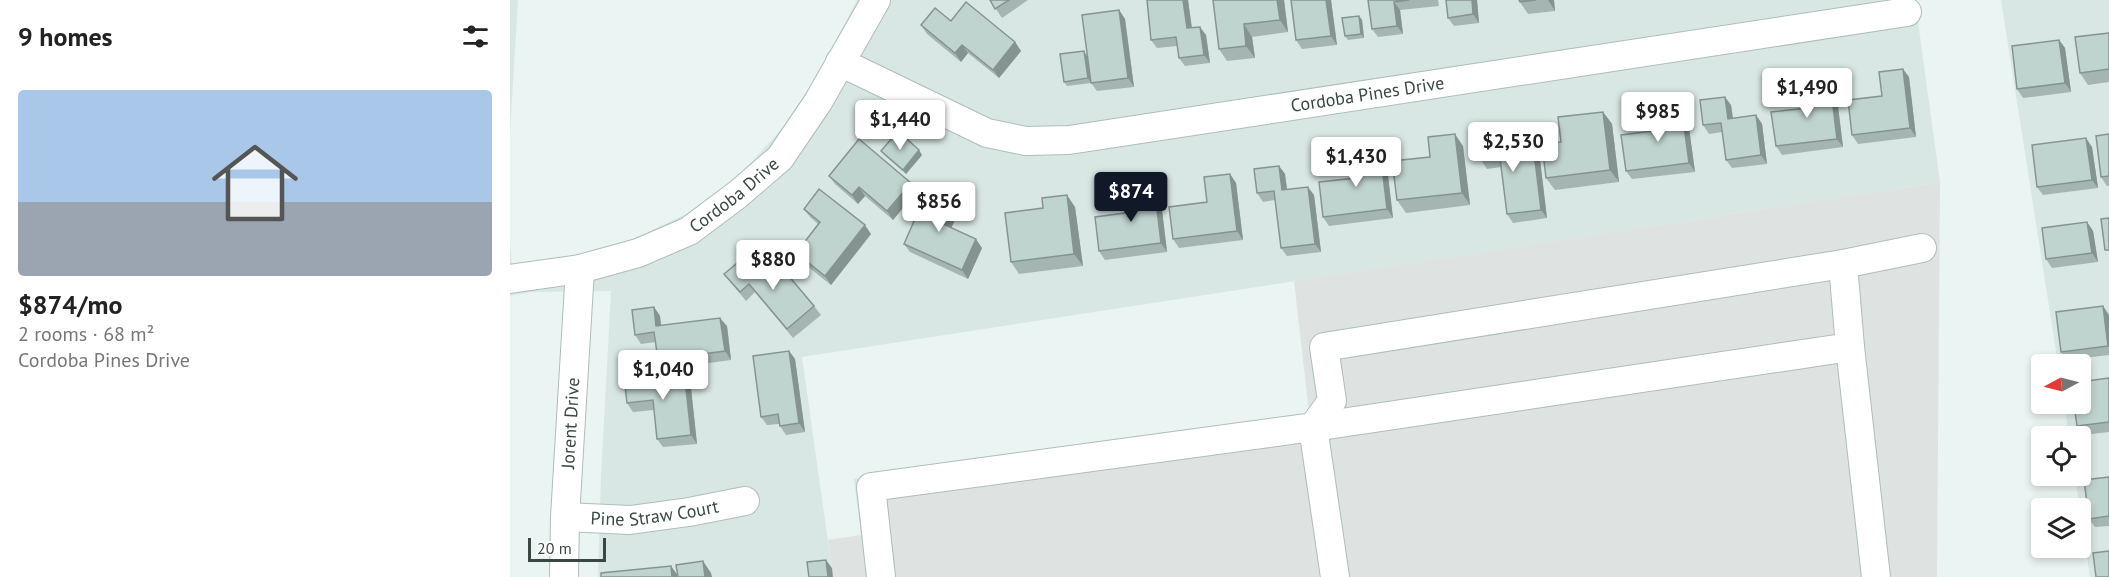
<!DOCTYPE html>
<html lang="en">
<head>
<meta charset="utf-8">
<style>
	:root { --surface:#fff; --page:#f6f6f6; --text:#222; --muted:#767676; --accent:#111827 }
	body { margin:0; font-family:"PT Sans",sans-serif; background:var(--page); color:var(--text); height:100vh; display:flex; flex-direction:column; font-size:22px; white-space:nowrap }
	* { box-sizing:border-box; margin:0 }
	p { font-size:20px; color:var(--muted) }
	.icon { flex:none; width:33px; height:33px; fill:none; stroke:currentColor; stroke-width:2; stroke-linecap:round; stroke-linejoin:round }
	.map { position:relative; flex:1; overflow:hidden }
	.drawer { display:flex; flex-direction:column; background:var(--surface); width:510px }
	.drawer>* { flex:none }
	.needle { width:39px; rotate:263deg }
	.controls { position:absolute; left:1521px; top:354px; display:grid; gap:12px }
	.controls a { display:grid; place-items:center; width:60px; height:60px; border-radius:6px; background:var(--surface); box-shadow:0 3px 9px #0003; font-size:30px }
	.scale { position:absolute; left:18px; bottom:15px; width:78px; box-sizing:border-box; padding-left:6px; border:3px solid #394743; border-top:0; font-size:16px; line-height:21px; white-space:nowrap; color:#394743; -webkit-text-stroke:4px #fff; paint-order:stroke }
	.price { position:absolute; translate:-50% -51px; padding:0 14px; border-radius:6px; background:#fff; color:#222; font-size:20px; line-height:39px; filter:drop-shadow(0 2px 3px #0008) }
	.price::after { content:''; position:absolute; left:50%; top:36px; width:18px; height:14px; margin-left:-9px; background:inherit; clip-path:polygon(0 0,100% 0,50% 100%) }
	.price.on { background:var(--accent); color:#fff }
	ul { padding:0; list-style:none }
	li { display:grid; align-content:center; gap:12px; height:318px; padding:0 18px }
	li span { display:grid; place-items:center; height:186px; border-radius:6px; color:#555 }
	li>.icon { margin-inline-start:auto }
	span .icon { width:108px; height:108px; fill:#fffc; stroke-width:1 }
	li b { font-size:26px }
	h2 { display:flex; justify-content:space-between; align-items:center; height:72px; padding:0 18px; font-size:26px }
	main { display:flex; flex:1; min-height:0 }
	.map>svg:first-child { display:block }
</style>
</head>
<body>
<main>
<section class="drawer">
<h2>9 homes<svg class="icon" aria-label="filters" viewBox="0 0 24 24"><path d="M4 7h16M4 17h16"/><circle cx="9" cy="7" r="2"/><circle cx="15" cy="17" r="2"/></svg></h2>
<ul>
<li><span style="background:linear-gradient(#a9c7e8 60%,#9aa5b1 0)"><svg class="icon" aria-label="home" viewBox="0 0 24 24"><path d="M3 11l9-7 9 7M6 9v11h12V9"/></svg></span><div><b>$874/mo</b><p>2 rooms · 68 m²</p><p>Cordoba Pines Drive</p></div></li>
</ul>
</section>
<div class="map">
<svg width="1599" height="577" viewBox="0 0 1599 577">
	<rect width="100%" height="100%" fill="#eaf4f2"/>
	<g fill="#d9e7e4">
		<polygon points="0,0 8,0 0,131"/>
		<polygon points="347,0 1405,0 1430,182 292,357 323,577 88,577 91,477 101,291 22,292 0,296 0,242 2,267 79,254 130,236 178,213 229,176 273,127 311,70"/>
		<polygon points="1491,0 1599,0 1599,577 1580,577 1565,476 1570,476 1570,436 1559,436 1554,404 1570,404 1570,364 1548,364"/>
	</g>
	<polygon fill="#dee3e1" points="1430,182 1427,577 323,577 318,540 351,535 344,479 799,413 784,281"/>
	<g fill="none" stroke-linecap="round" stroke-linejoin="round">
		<defs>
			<g id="minor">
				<path id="s1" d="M330 62 477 133 516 141 559 140 1397 12"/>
				<path id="s2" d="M0 279 70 269 128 253 179 231 227 195 270 158 308 102 366 0"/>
				<polyline points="1340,347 1333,264 1412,248"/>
				<path id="s3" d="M55 517 120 520 179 512 235 501"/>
				<path id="s4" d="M54 577 55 517 70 269"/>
				<polyline points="371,577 361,487 811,426 1340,347 1366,577"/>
				<polyline points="825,577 803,427 822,401 814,347 1333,264"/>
			</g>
		</defs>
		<use href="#minor" stroke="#adbebb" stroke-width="30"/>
		<use href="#minor" stroke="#fff" stroke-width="28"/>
	</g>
	<g fill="#a5b6b2">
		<polygon points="480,0 518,0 492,18"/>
		<polygon points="637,0 678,0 682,28 696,35 700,63 675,66 669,58 667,46 647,48 641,40"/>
		<polygon points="703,0 774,0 778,32 742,37 745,58 717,61 709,49"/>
		<polygon points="781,0 821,0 827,45 792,49 786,40"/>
		<polygon points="858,0 928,0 929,6 890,10 893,34 868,37 862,29"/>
		<polygon points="967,0 969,23 944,26 938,18"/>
		<polygon points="1009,0 1044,0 1045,11 1018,14 1010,2"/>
		<polygon points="609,10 615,19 624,87 587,91 581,83 557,86 554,82 579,70"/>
		<polygon points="849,16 852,20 854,38 838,40 835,36"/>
		<polygon points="441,21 505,42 511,51 489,78 458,53 451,62 417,34 411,25"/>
		<polygon points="1599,33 1599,82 1578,85 1570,73"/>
		<polygon points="1549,40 1555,48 1561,92 1513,98 1507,89"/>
		<polygon points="1399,77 1406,137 1348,144 1342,135"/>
		<polygon points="1320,82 1326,90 1333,147 1272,155 1266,146"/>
		<polygon points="1221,105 1223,118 1246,115 1252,124 1257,164 1222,168 1216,160 1212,132 1199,134 1193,125"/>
		<polygon points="1093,112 1102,124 1109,182 1045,190 1036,178 1051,142"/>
		<polygon points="1177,113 1185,172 1122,179 1116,171 1151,130"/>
		<polygon points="995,131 1001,139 1003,154 1030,160 1037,218 1003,223 997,214 991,167 977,169 971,160"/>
		<polygon points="1599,134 1599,186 1597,186 1591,177"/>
		<polygon points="953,146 960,205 896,213 887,200"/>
		<polygon points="1582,147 1588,188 1533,195 1527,187"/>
		<polygon points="870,150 876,159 883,218 819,226 813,217"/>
		<polygon points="371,151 412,155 396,174 374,155"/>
		<polygon points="769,166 775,174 777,189 804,195 811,252 777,256 771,248 765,200 753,202 747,193"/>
		<polygon points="720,174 726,183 733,240 669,248 663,239 697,202"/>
		<polygon points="319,176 407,191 383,220 355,196 348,204 325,184"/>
		<polygon points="644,185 650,193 657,252 595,260 589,251"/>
		<polygon points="565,207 573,266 509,274 501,262"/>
		<polygon points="294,209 361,234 321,285 292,262 286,253 308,224 300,217"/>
		<polygon points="450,209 441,228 472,248 458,279 400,252 394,244"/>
		<polygon points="1577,222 1583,231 1588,262 1542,268 1536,259"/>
		<polygon points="214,274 249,278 304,306 311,315 283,338 245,292 236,301"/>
		<polygon points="1593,306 1599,316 1599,355 1557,360 1551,352"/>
		<polygon points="144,307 150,316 151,325 217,326 221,360 154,369 148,360 146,342 131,344 125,335"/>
		<polygon points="279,351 285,359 295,432 276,435 270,426 269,424 257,425 251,417"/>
		<polygon points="1599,378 1599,432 1573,435 1567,426"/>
		<polygon points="180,379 187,444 153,447 147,439 144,410 123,412 117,403"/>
		<polygon points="1599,477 1599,526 1585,527 1579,519"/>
	</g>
	<g fill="#869491">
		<polygon points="673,0 678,0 683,37 677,28"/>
		<polygon points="767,0 774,0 778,32 770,20"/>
		<polygon points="816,0 821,0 827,45 821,36"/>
		<polygon points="962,0 967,0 969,23 963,14"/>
		<polygon points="1038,0 1044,0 1045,11"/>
		<polygon points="884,2 890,10 893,34 887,26"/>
		<polygon points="609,10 615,19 624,87 618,78"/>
		<polygon points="849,16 852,20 854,38 851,34"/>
		<polygon points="734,24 742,37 745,58 736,46"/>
		<polygon points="690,27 696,35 700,63 694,55"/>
		<polygon points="1549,40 1555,48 1561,92 1555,83"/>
		<polygon points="505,42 511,51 489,78 483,70"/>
		<polygon points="452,45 458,53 451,62 445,53"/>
		<polygon points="574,51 577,56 581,83 578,78"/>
		<polygon points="1393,69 1399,77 1406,137 1400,128"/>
		<polygon points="1320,82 1326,90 1333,147 1327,139"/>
		<polygon points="1215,97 1221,105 1224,127 1218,119"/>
		<polygon points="1171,104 1177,113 1185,172 1179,163"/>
		<polygon points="1093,112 1102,124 1109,182 1100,170"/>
		<polygon points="1246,115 1252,124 1257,164 1251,155"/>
		<polygon points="995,131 1001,139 1004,164 998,155"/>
		<polygon points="945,134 953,146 960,205 952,193"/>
		<polygon points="1576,138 1582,147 1588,188 1582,180"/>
		<polygon points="409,150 412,155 396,174 393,170"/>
		<polygon points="870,150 876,159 883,218 877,209"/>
		<polygon points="1024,152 1030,160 1037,218 1031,210"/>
		<polygon points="769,166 775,174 778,198 772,190"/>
		<polygon points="720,174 726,183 733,240 727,231"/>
		<polygon points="401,183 407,191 383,220 377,211"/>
		<polygon points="644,185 650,193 657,252 651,243"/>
		<polygon points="349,187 355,196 348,204 342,195"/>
		<polygon points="798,187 804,195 811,252 805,244"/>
		<polygon points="557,195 565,207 573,266 564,254"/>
		<polygon points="444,201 450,209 439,233 433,224"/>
		<polygon points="1577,222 1583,231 1588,262 1582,253"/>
		<polygon points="355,225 361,234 321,285 315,276"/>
		<polygon points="466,239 472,248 458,279 452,270"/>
		<polygon points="1593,306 1599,315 1599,347 1598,346"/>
		<polygon points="144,307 150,316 152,335 146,326"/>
		<polygon points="210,318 217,326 221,360 215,351"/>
		<polygon points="279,351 285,359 295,432 289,423"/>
		<polygon points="174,370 180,379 187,444 181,435"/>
		<polygon points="316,560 322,568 323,577 318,577"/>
		<polygon points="193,561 201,573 202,577 195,577"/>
		<polygon points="161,566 169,577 162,577"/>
	</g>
	<g fill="#c0d4cf" stroke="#869491" stroke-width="1.5">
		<polygon points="480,0 499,0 485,9"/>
		<polygon points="637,0 673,0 677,28 690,27 694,55 669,58 666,37 641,40"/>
		<polygon points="703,0 767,0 770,20 734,24 736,46 709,49"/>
		<polygon points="781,0 816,0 821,36 786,40"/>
		<polygon points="858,0 899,0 884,2 887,26 862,29"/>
		<polygon points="936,0 962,0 963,14 938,18"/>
		<polygon points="1009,0 1026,0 1010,2"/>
		<polygon points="456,2 505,42 483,70 452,45 445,53 411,25 425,8 441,21"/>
		<polygon points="609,10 618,78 581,83 572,15"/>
		<polygon points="849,16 851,34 835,36 832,18"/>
		<polygon points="1599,33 1599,69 1570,73 1565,37"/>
		<polygon points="1549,40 1555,83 1507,89 1502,46"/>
		<polygon points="574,51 578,78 554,82 550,54"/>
		<polygon points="1393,69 1400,128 1342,135 1338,100 1372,96 1369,72"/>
		<polygon points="1320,82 1327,139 1266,146 1261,112 1297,108 1295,85"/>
		<polygon points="1215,97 1218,119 1246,115 1251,155 1216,160 1211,123 1193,125 1190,100"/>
		<polygon points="1171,104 1179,163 1116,171 1111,135 1151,130 1148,107"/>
		<polygon points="1093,112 1100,170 1036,178 1032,144 1051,142 1048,117"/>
		<polygon points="388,131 409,150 393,170 371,151"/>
		<polygon points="995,131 998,155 1024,152 1031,210 997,214 990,158 971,160 968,134"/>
		<polygon points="945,134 952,193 887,200 882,161 920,157 918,137"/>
		<polygon points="1599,134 1599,176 1591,177 1586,136"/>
		<polygon points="1576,138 1582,180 1527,187 1522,145"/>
		<polygon points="349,139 401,183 377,211 349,187 342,195 319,176"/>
		<polygon points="870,150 877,209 813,217 809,182 846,178 843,153"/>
		<polygon points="769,166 772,190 798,187 805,244 771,248 764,191 747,193 744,169"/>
		<polygon points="720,174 727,231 663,239 659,207 697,202 694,177"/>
		<polygon points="644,185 651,243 589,251 585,217 622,212 619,188"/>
		<polygon points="309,189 355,225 315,276 286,253 310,222 294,209"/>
		<polygon points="418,189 444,201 433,224 466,239 452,270 394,244"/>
		<polygon points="557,195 564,254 501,262 495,213 533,208 532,198"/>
		<polygon points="1599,218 1599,250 1595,250 1591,219"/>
		<polygon points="1577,222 1582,253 1536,259 1532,228"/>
		<polygon points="232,259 249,278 267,262 304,306 277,329 239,284 230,292 214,274"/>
		<polygon points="1593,306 1598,346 1551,352 1546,312"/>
		<polygon points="144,307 146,326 210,318 215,351 148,360 144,332 125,335 122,310"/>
		<polygon points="279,351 289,423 270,426 268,414 251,417 243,356"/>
		<polygon points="174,370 181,435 147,439 143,400 117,403 114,377"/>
		<polygon points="1599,378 1599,422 1567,426 1564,404 1570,404 1570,382"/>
		<polygon points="1599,477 1599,516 1579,519 1574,480"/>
		<polygon points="1599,551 1599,577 1586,577 1583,553"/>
		<polygon points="316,560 318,577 299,577 297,562"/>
		<polygon points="193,561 195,577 168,577 166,565"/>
		<polygon points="161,566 162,577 91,577 91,573"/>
	</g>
	<g text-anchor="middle" stroke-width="6" stroke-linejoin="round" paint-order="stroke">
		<g font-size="18" fill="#394743" stroke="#fff">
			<text dy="6" stroke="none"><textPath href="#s1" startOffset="548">Cordoba Pines Drive</textPath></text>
			<text dy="6" stroke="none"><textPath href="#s2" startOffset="244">Cordoba Drive</textPath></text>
			<text dy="6" stroke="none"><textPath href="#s4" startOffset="154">Jorent Drive</textPath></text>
			<text dy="6" stroke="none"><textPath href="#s3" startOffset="90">Pine Straw Court</textPath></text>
		</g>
	</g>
</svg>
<div class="controls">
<a><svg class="needle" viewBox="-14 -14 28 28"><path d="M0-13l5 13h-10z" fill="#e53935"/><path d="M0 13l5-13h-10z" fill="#767676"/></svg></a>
<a><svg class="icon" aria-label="locate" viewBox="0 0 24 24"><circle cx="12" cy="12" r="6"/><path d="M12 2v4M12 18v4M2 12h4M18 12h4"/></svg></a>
<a><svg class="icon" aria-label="layers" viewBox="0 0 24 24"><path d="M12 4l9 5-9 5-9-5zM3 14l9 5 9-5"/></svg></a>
</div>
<div class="scale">20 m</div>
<b class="price" style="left:1297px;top:119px">$1,490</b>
<b class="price" style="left:1148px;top:143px">$985</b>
<b class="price" style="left:390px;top:151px">$1,440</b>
<b class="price" style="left:1003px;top:173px">$2,530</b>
<b class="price" style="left:846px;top:188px">$1,430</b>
<b class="price on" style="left:621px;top:223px">$874</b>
<b class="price" style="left:429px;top:233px">$856</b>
<b class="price" style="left:263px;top:291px">$880</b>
<b class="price" style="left:153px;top:401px">$1,040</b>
</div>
</main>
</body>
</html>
